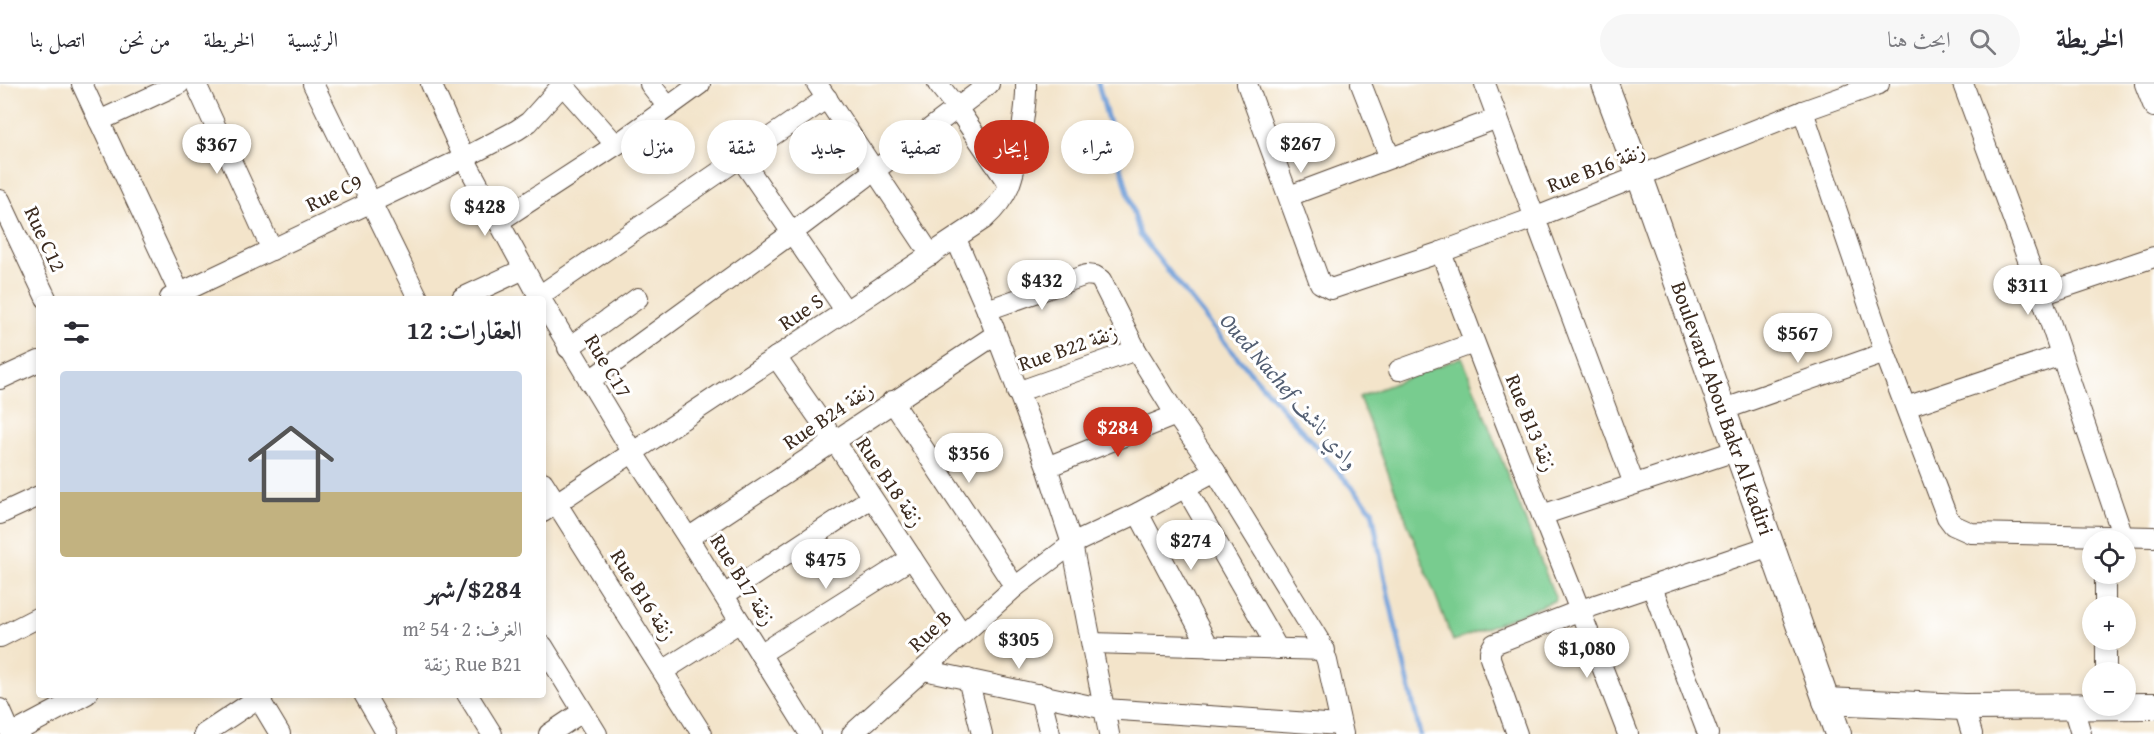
<!DOCTYPE html>
<html lang="ar">
<head>
<meta charset="utf-8">
<style>
	:root { --surface:#fff; --page:#f7f7f7; --text:#2b2b33; --muted:#7c7c81; --line:#e1e1e2; --accent:#c8321e }
	body { margin:0; font-family:"Gentium Book Plus",Amiri,serif; background:var(--page); color:var(--text); direction:rtl; height:100vh; display:flex; flex-direction:column; font-size:22px; white-space:nowrap }
	* { box-sizing:border-box; margin:0 }
	p { font-size:20px; color:var(--muted) }
	.icon { flex:none; width:33px; height:33px; fill:none; stroke:currentColor; stroke-width:2; stroke-linecap:round; stroke-linejoin:round }
	.map { position:relative; flex:1; overflow:hidden; direction:ltr }
	.sheet { position:absolute; left:36px; top:212px; width:510px; height:402px; display:flex; flex-direction:column; background:var(--surface); border-radius:6px; box-shadow:0 3px 9px #0003; direction:rtl }
	.sheet>* { flex:none }
	.top-card { position:absolute; left:564px; top:36px; width:570px; height:54px; direction:rtl; display:flex; gap:12px }
	.fabs { position:absolute; left:2082px; top:446px; display:grid; gap:12px }
	.fabs a { display:grid; place-items:center; width:54px; height:54px; border-radius:50%; background:var(--surface); box-shadow:0 3px 9px #0003; font-size:30px }
	.price { position:absolute; translate:-50% -51px; padding:0 14px; border-radius:21px; background:#fff; color:#222; font-size:20px; line-height:39px; filter:drop-shadow(0 2px 3px #0008) }
	.price::after { content:''; position:absolute; left:50%; top:36px; width:18px; height:14px; margin-left:-9px; background:inherit; clip-path:polygon(0 0,100% 0,50% 100%) }
	.price.current { background:var(--accent); color:#fff }
	ul { padding:0; list-style:none }
	li { display:grid; align-content:center; gap:12px; height:318px; padding:0 24px }
	li span { display:grid; place-items:center; height:186px; border-radius:6px; color:#555 }
	li>.icon { margin-inline-start:auto }
	span .icon { width:108px; height:108px; fill:#fffc; stroke-width:1 }
	li b { font-size:26px }
	h2 { display:flex; justify-content:space-between; align-items:center; height:72px; padding:0 24px; font-size:26px }
	.tag { padding:0 21px; border-radius:27px; background:var(--surface); box-shadow:0 3px 9px #0003; font-size:21px; line-height:54px }
	.tag.current { background:var(--accent); color:#fff }
	header { display:flex; align-items:center; gap:36px; box-sizing:border-box; height:84px; padding:0 30px; background:var(--surface); border-bottom:2px solid var(--line) }
	header strong { font-size:28px }
	nav { display:flex; gap:33px; margin-inline-start:auto; font-size:21px }
	.search { width:420px; height:54px; background:var(--page); display:flex; align-items:center; gap:15px; box-sizing:border-box; padding:0 21px; border-radius:33px; color:var(--muted); font-size:22px }
	.map>svg:first-child { display:block }
</style>
</head>
<body>
<header>
<strong>الخريطة</strong>
<div class="search"><svg class="icon" aria-label="search" viewBox="0 0 24 24"><circle cx="10" cy="10" r="6"/><path d="M15 15l6 6"/></svg>ابحث هنا</div>
<nav><a>الرئيسية</a><a>الخريطة</a><a>من نحن</a><a>اتصل بنا</a></nav>
</header>
<div class="map">
<svg width="2154" height="650" viewBox="0 0 2154 650">
	<rect width="100%" height="100%" fill="#fff"/>
	<filter id="ink" filterUnits="userSpaceOnUse"><feTurbulence type="fractalNoise" baseFrequency=".0167" numOctaves="2"/><feDisplacementMap in="SourceGraphic" scale="12" xChannelSelector="R" yChannelSelector="G"/><feConvolveMatrix kernelMatrix="1 2 1 2 8 2 1 2 1" color-interpolation-filters="sRGB"/></filter>
	<filter id="wash" filterUnits="userSpaceOnUse"><feTurbulence type="fractalNoise" baseFrequency=".008" numOctaves="4" result="noise"/><feDisplacementMap in="SourceGraphic" scale="24" xChannelSelector="R" yChannelSelector="G"/><feGaussianBlur stdDeviation="1.35" result="paint"/><feColorMatrix in="noise" values="0 0 0 0 0 0 0 0 0 0 0 0 0 0 0 0 0 1.4 0 .05"/><feComposite in="paint" operator="in"/></filter>
	<g filter="url(#wash)">
		<rect width="100%" height="100%" fill="#f3e4ca"/>
		<polygon fill="#78cc8f" stroke="#5a7b56" stroke-width="1.5" points="1462,273 1556,516 1453,557 1359,313"/>
		<g fill="none" stroke-linecap="round" stroke-linejoin="round">
			<polyline stroke="#6e9ed8" stroke-width="5" points="1098,0 1140,151 1230,265 1372,426 1384,492 1420,650"/>
		</g>
	</g>
	<g filter="url(#ink)">
		<g fill="none" stroke-linecap="round" stroke-linejoin="round">
			<defs>
				<g id="minor">
					<polyline points="82,0 180,210"/>
					<polyline points="196,0 272,166"/>
					<polyline points="313,0 418,214"/>
					<polyline points="431,0 464,74 540,214"/>
					<polyline points="562,0 616,61"/>
					<polyline points="650,0 668,23"/>
					<polyline points="817,0 931,171"/>
					<polyline points="938,0 957,24 1009,101"/>
					<polyline points="1247,0 1320,199 1331,205 1441,168 1534,134 1803,27 1879,0"/>
					<polyline points="1361,0 1390,74"/>
					<polyline points="1485,0 1634,400"/>
					<polyline points="1963,0 2041,211 2123,453"/>
					<polyline points="2145,0 2154,23"/>
					<polyline points="1803,27 1885,269 1947,433 1953,441 1971,449 2154,453"/>
					<polyline points="99,37 179,0"/>
					<polyline points="740,73 845,226"/>
					<polyline points="1289,112 1498,34"/>
					<polyline points="0,116 46,214"/>
					<polyline points="498,138 616,61 700,0"/>
					<polyline points="956,155 987,226 1047,383 1072,460 1109,650"/>
					<path d="M1441 168C1499 330 1567 489 1628 650"/>
					<polyline points="2041,211 2154,173"/>
					<polyline points="539,212 827,14"/>
					<polyline points="170,214 464,74 517,46 529,38 563,0"/>
					<polyline points="462,214 524,185"/>
					<polyline points="543,219 633,369 688,454 810,650"/>
					<polyline points="987,226 1086,191 1095,192 1101,196 1136,266 1176,331 1215,387 1320,558 1327,577 1343,650"/>
					<polyline points="568,264 638,214"/>
					<polyline points="776,273 834,356 962,550"/>
					<polyline points="1399,286 1474,259"/>
					<polyline points="0,295 39,277"/>
					<polyline points="589,297 792,149 989,0"/>
					<polyline points="1017,308 1136,266"/>
					<polyline points="892,317 1015,503"/>
					<polyline points="1906,323 2061,271"/>
					<polyline points="1722,326 1885,269"/>
					<polyline points="1047,383 1176,331"/>
					<polyline points="543,398 702,650"/>
					<polyline points="1185,403 1278,565"/>
					<path d="M543 428 984 135C994 126 1003 116 1009 102 1017 83 1027 21 1026 0"/>
					<polyline points="1138,429 1209,563"/>
					<polyline points="0,430 39,412"/>
					<polyline points="1542,431 1738,366"/>
					<polyline points="688,454 995,251"/>
					<polyline points="2105,489 2105,522"/>
					<polyline points="1652,503 1708,650"/>
					<polyline points="724,511 871,414"/>
					<polyline points="0,553 39,533"/>
					<polyline points="2106,555 2106,588"/>
					<polyline points="1092,559 1325,566"/>
					<polyline points="543,562 597,650"/>
					<polyline points="760,570 912,474"/>
					<polyline points="924,586 1105,625 1340,641"/>
					<polyline points="663,587 740,538"/>
					<polyline points="968,595 982,650"/>
					<polyline points="256,610 280,650"/>
					<polyline points="364,610 387,650"/>
					<polyline points="467,610 492,650"/>
					<polyline points="1040,610 1050,650"/>
					<polyline points="1964,623 1972,650"/>
					<polyline points="2073,623 2081,650"/>
					<polyline points="0,625 11,650"/>
					<polyline points="12,650 87,610"/>
					<polyline points="204,650 264,610"/>
					<polyline points="549,650 582,628"/>
					<polyline points="852,650 1015,503 1072,460 1138,429 1215,387"/>
					<polyline points="1517,650 1490,574 1490,567 1494,560 1581,526 1770,462"/>
				</g>
				<g id="major">
					<path id="s1" d="M1605 0 1640 93 1838 650"/>
					<polyline points="1826,617 1964,623 2154,622"/>
				</g>
			</defs>
			<use href="#minor" stroke="#574638" stroke-width="22"/>
			<use href="#major" stroke="#574638" stroke-width="28"/>
			<use href="#minor" stroke="#fff" stroke-width="20"/>
			<use href="#major" stroke="#fff" stroke-width="26"/>
		</g>
	</g>
	<g text-anchor="middle" stroke-width="6" stroke-linejoin="round" paint-order="stroke">
		<g font-size="21" fill="#3b2a1e" stroke="#fff">
			<text transform="translate(1596 84) rotate(-21)" y="7">Rue B16 زنقة</text>
			<text transform="translate(334 109) rotate(-26)" y="7">Rue C9</text>
			<text transform="translate(45 155) rotate(65)" y="7">Rue C12</text>
			<text transform="translate(801 228) rotate(-34)" y="7">Rue S</text>
			<text transform="translate(1068 264) rotate(-19)" y="7">Rue B22 زنقة</text>
			<text transform="translate(608 282) rotate(59)" y="7">Rue C17</text>
			<text dy="7" stroke="none"><textPath href="#s1" startOffset="345">Boulevard Abou Bakr Al Kadiri</textPath></text>
			<text transform="translate(828 332) rotate(-34)" y="7">Rue B24 زنقة</text>
			<text transform="translate(1531 339) rotate(68)" y="7">Rue B13 زنقة</text>
			<text transform="translate(890 398) rotate(56)" y="7">Rue B18 زنقة</text>
			<text transform="translate(743 496) rotate(58)" y="7">Rue B17 زنقة</text>
			<text transform="translate(643 511) rotate(58)" y="7">Rue B16 زنقة</text>
			<text transform="translate(930 547) rotate(-43)" y="7">Rue B</text>
		</g>
		<g font-size="22" font-style="italic" fill="#525e72" stroke="#fff">
			<text transform="translate(1290 307) rotate(49)" y="8">Oued Nachef وادي ناشف</text>
		</g>
	</g>
</svg>
<div class="fabs">
<a><svg class="icon" aria-label="locate" viewBox="0 0 24 24"><circle cx="12" cy="12" r="6"/><path d="M12 2v4M12 18v4M2 12h4M18 12h4"/></svg></a>
<a>+</a>
<a>−</a>
</div>
<b class="price" style="left:1301px;top:90px">$267</b>
<b class="price" style="left:217px;top:91px">$367</b>
<b class="price" style="left:485px;top:153px">$428</b>
<b class="price" style="left:1042px;top:227px">$432</b>
<b class="price" style="left:2028px;top:232px">$311</b>
<b class="price" style="left:1798px;top:280px">$567</b>
<b class="price current" style="left:1118px;top:374px">$284</b>
<b class="price" style="left:969px;top:400px">$356</b>
<b class="price" style="left:1191px;top:487px">$274</b>
<b class="price" style="left:826px;top:506px">$475</b>
<b class="price" style="left:1019px;top:586px">$305</b>
<b class="price" style="left:1587px;top:595px">$1,080</b>
<div class="top-card">
<a class="tag">شراء</a>
<a class="tag current">إيجار</a>
<a class="tag">تصفية</a>
<a class="tag">جديد</a>
<a class="tag">شقة</a>
<a class="tag">منزل</a>
</div>
<section class="sheet">
<h2>العقارات: 12<svg class="icon" aria-label="filters" viewBox="0 0 24 24"><path d="M4 7h16M4 17h16"/><circle cx="9" cy="7" r="2"/><circle cx="15" cy="17" r="2"/></svg></h2>
<ul>
<li><span style="background:linear-gradient(#c9d6e8 65%,#c2b280 0)"><svg class="icon" aria-label="home" viewBox="0 0 24 24"><path d="M3 11l9-7 9 7M6 9v11h12V9"/></svg></span><div><b>$284/شهر</b><p>الغرف: 2 · 54 m²</p><p>Rue B21 زنقة</p></div></li>
</ul>
</section>
</div>
</body>
</html>
